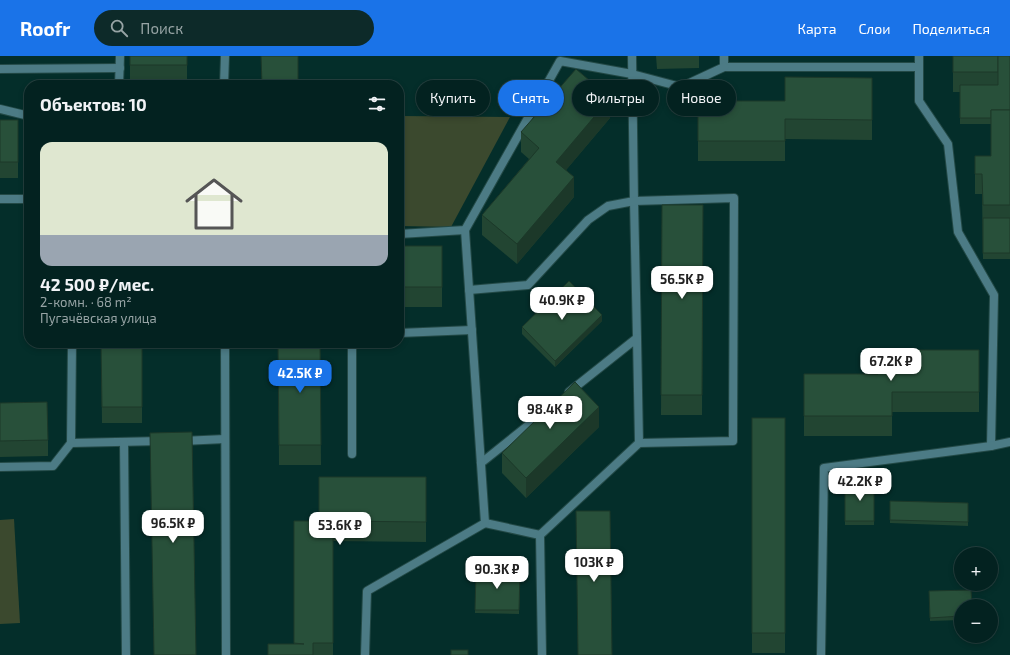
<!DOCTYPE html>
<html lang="ru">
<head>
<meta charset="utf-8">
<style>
	:root { --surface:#032220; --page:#0d2a29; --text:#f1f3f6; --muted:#97a4a5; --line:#243f3e; --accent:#1a73e8 }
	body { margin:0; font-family:"Exo 2",sans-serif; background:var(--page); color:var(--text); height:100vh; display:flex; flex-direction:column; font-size:15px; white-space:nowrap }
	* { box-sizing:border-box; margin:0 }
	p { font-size:13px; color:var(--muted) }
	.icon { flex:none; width:22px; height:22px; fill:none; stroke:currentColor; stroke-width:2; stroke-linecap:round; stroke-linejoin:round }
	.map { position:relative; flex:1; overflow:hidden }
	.drawer { position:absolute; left:24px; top:24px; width:380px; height:268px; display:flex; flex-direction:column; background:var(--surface); border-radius:16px; box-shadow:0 2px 6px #0003,0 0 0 1px var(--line) }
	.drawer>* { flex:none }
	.top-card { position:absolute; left:416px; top:24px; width:380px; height:36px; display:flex; gap:8px }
	.fabs { position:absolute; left:954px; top:491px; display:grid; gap:8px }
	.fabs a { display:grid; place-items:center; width:44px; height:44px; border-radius:50%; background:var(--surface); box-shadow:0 2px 6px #0003,0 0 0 1px var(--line); font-size:20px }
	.price { position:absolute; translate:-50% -34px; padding:0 9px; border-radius:8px; background:#fff; color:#222; font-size:13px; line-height:26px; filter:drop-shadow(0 1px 2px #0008) }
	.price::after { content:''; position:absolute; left:50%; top:24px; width:12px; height:9px; margin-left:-6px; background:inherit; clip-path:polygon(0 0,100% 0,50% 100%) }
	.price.on { background:var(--accent); color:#fff }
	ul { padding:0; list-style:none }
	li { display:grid; align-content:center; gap:8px; height:212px; padding:0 16px }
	li span { display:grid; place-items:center; height:124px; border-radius:12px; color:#555 }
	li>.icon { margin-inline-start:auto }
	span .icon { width:72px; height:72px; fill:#fffc; stroke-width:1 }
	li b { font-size:17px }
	h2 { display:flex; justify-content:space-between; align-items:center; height:48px; padding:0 16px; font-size:17px }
	.tag { padding:0 14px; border-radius:18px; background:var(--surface); box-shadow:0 2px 6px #0003,0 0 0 1px var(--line); font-size:14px; line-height:36px }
	.tag.on { background:var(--accent); color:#fff }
	header { display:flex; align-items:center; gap:24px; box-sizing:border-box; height:56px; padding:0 20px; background:var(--accent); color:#fff }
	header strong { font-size:19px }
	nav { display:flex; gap:22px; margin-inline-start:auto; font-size:14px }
	.search { width:280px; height:36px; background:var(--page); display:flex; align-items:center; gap:10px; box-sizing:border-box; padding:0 14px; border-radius:22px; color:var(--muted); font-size:15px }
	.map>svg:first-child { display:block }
</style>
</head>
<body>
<header>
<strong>Roofr</strong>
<div class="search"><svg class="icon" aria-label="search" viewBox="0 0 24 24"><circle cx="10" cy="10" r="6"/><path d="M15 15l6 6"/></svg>Поиск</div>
<nav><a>Карта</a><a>Слои</a><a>Поделиться</a></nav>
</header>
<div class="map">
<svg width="1010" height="599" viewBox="0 0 1010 599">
	<rect width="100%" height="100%" fill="#042e2a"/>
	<g fill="#3b492e">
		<polygon points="399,60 510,61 451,171 399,170"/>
		<polygon points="14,463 20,567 0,568 0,464"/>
	</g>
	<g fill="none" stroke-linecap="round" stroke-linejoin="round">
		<defs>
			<g id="service">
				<polyline points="632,0 634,145 637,282"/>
				<polyline points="724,0 724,11 918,11"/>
				<polyline points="919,0 919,45 948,88 958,176 994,239 991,390"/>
				<polyline points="0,13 120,12"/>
				<polyline points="119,29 120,0"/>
				<polyline points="0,53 29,60"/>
				<polyline points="0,143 29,143"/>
				<polyline points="399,178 465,174 560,5 632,18 681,31 724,11"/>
				<polyline points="469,234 528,229 588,164 608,150 634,145 734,142 733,385 639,387"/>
				<polyline points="399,277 472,274"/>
				<polyline points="72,287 71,387 161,385"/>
				<polyline points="182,385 225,383"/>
				<polyline points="124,386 126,599"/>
				<polyline points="352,398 352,287"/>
				<polyline points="481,407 551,351"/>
				<polyline points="0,411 53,410 71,387"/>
				<polyline points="485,467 540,479"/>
				<polyline points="365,599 367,535 485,467 465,174"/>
				<polyline points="542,599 540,479 639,387 637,282 569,336"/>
				<polyline points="821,599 824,412 991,390 1010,386"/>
			</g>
			<g id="minor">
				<polyline points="224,29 225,0"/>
				<polyline points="225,287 226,599"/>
			</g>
		</defs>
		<use href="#service" stroke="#234946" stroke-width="10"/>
		<use href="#minor" stroke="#234946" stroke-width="10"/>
		<use href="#service" stroke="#4c7b85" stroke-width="8"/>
		<use href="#minor" stroke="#4c7b85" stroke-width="8"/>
	</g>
	<g fill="#224532">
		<rect x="130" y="0" width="57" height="25"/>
		<polygon points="656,0 699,0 699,12 657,13"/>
		<polygon points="953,0 1010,0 1010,203 983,203 982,138 975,138 975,100 991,100 991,68 960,68 960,36 953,36"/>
		<polygon points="872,22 872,84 785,83 785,105 698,105 698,45 785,45"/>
		<polygon points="610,62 566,114 574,141 517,208 482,179 482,159 529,103 521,96 521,76"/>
		<rect x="0" y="64" width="18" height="58"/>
		<polygon points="662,149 703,149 702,359 661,359"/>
		<rect x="399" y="190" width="43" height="61"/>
		<polygon points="602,265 555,311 522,278 522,271"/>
		<polygon points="101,287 142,287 142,367 102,367"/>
		<polygon points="278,287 320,287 321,409 279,409"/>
		<polygon points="979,294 979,356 892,356 892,380 804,380 804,318 878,318"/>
		<polygon points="0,347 48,384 48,400 0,401"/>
		<rect x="752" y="362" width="33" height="235"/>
		<polygon points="599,371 526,442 502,417 502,397"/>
		<polygon points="426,421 426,486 333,485 333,599 268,599 294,588 294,465 319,465"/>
		<rect x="845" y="426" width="29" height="43"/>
		<polygon points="890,445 968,447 968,470 890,467"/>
		<polygon points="476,514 520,515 519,558 475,557"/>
		<polygon points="929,535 961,550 961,564 930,565"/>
	</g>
	<g fill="#1c3829">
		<polygon points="610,42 610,62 556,126 556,106"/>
		<polygon points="574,121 574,141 517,208 517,188"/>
		<polygon points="602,259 602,265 555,311 555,305"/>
		<polygon points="599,351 599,371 526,442 526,422"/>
	</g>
	<g fill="#28503a" stroke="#1c3829">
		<rect x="130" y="0" width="57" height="9"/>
		<polygon points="261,0 298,0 298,29 262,29"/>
		<rect x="953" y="0" width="45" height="16"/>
		<polygon points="998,0 1010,0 1010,54 991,54 991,62 960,62 960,29 998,29"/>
		<polygon points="576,13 610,42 556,106 574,121 517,188 482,159 539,92 521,76"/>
		<polygon points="785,21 872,22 872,64 785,63 785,85 698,85 698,45 785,45"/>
		<polygon points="991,54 1010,54 1010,149 983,149 982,118 975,118 975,100 991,100"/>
		<rect x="0" y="64" width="18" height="42"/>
		<polygon points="662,149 703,149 702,339 661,339"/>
		<rect x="983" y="162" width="27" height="35"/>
		<rect x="399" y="190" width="43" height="41"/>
		<polygon points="569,225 602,259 555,305 522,271"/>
		<polygon points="101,287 142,287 142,351 102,351"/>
		<polygon points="278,287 320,287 321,389 279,389"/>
		<polygon points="878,294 979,294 979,336 892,336 892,360 804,360 804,318 878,318"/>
		<polygon points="575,326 599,351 526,422 502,397"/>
		<polygon points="47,346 48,384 0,385 0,347"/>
		<rect x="752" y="362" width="33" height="215"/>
		<polygon points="192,376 196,599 154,599 150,377"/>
		<polygon points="319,421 426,421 426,466 333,465 333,587 313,587 313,599 268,599 268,588 304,588 294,587 294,465 319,465"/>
		<rect x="845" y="426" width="29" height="39"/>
		<polygon points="890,445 968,447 968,466 890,464"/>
		<polygon points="576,455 610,455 612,599 578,599"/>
		<polygon points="476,514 520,515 519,554 475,554"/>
		<polygon points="971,534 972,550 961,550 961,560 930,562 929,535"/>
		<rect x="451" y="594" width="17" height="5"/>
	</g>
</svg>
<div class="fabs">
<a>+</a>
<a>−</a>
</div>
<b class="price" style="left:682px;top:244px">56.5K ₽</b>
<b class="price" style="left:562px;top:265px">40.9K ₽</b>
<b class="price" style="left:891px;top:326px">67.2K ₽</b>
<b class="price on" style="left:300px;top:338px">42.5K ₽</b>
<b class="price" style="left:550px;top:374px">98.4K ₽</b>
<b class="price" style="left:860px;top:446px">42.2K ₽</b>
<b class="price" style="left:173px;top:488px">96.5K ₽</b>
<b class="price" style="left:340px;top:490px">53.6K ₽</b>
<b class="price" style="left:594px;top:527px">103K ₽</b>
<b class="price" style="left:497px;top:534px">90.3K ₽</b>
<div class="top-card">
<a class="tag">Купить</a>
<a class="tag on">Снять</a>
<a class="tag">Фильтры</a>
<a class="tag">Новое</a>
</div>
<section class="drawer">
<h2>Объектов: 10<svg class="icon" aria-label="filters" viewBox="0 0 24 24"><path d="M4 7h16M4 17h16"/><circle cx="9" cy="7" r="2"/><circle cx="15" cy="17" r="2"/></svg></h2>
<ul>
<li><span style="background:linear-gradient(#dfe7d0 75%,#9aa5b1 0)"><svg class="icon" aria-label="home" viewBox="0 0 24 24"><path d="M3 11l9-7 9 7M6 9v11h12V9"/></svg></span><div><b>42 500 ₽/мес.</b><p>2-комн. · 68 m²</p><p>Пугачёвская улица</p></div></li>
</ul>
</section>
</div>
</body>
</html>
